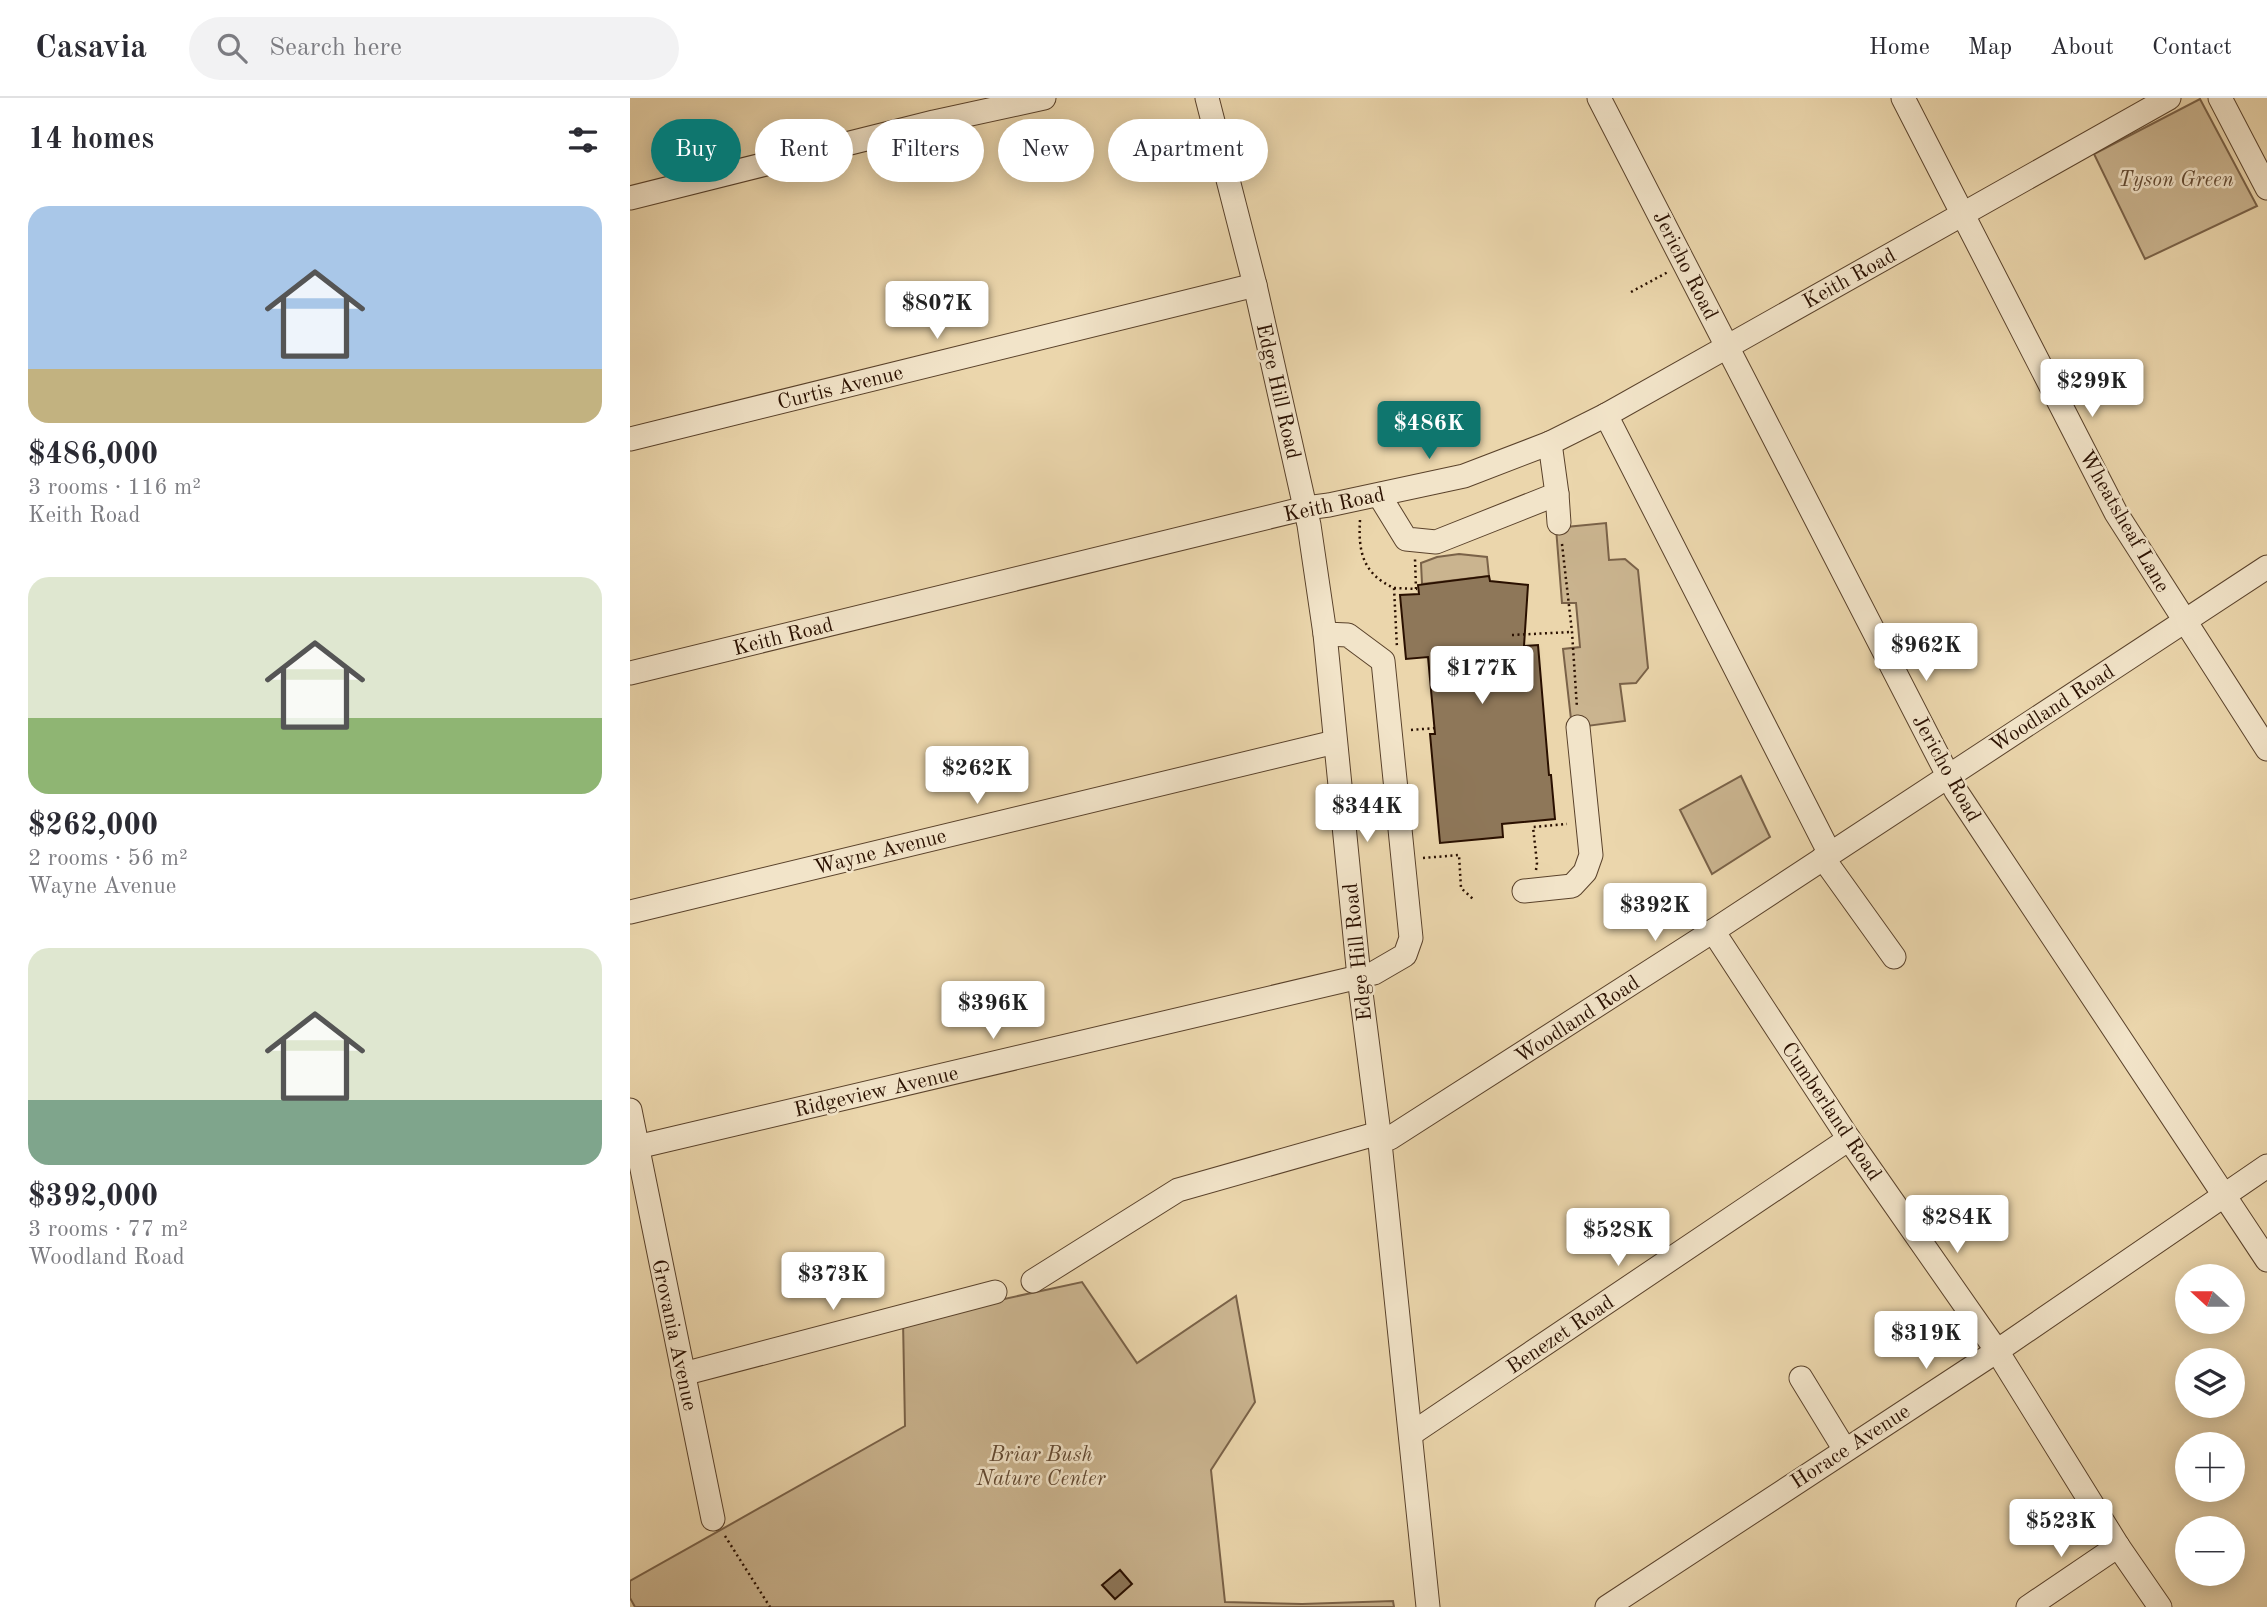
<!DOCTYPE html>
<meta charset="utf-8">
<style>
body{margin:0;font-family:"Old Standard TT",serif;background:#f2f2f3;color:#2b2b33;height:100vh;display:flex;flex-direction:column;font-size:26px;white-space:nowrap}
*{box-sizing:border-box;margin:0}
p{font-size:23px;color:#7c7c81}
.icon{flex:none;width:38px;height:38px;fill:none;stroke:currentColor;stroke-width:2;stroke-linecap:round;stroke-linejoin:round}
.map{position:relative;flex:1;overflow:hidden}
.panel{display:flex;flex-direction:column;background:#fff;width:630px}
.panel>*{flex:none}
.banner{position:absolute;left:21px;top:21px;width:665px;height:63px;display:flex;gap:14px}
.needle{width:46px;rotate:291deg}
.tools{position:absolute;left:1545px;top:1166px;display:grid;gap:14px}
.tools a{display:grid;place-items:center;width:70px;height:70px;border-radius:50%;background:#fff;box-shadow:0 4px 18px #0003;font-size:35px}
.price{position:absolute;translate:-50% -60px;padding:0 16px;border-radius:7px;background:#fff;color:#222;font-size:23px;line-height:46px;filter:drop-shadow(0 2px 4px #0008)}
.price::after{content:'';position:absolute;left:50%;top:42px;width:21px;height:16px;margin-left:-10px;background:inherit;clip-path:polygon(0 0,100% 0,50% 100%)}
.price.current{background:#0f766e;color:#fff}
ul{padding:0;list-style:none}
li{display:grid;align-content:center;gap:14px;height:371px;padding:0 28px}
li span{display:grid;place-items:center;height:217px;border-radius:21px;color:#555}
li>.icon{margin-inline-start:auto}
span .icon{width:126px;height:126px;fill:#fffc;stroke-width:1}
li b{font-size:30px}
h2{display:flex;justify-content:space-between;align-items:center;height:84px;padding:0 28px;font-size:30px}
.tag{padding:0 24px;border-radius:32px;background:#fff;box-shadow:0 4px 18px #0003;font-size:24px;line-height:63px}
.tag.current{background:#0f766e;color:#fff}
header{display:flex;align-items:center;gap:42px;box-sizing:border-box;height:98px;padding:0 35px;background:#fff;border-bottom:2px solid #e1e1e2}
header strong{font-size:33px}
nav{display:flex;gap:38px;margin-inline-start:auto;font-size:24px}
.search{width:490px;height:63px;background:#f2f2f3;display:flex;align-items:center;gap:18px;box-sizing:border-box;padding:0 24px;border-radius:38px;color:#7c7c81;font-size:26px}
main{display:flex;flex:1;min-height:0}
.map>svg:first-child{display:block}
.green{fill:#cab48f;stroke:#7a6248;stroke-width:2}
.building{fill:#8e7759;stroke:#2a1000;stroke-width:2}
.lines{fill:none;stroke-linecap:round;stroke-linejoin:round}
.minor-casing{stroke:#5a422b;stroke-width:25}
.path{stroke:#2a1000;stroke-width:2.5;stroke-dasharray:2 3.5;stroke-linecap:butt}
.minor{stroke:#f2e4c9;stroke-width:23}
.labels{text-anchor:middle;stroke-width:5;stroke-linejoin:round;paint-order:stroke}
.park-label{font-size:21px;font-style:italic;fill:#624932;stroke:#f2e4c9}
.street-label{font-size:21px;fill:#2a1000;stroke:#f2e4c9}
</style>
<header>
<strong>Casavia</strong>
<div class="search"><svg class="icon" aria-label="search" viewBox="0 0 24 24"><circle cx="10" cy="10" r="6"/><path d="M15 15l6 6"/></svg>Search here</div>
<nav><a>Home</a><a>Map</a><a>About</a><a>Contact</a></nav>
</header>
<main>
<section class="panel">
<h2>14 homes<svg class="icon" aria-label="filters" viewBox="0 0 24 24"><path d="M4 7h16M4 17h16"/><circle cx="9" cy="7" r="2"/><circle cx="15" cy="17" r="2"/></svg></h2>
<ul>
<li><span style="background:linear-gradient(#a9c7e8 75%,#c2b280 0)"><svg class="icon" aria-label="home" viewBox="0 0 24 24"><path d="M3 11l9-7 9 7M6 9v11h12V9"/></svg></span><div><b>$486,000</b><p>3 rooms · 116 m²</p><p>Keith Road</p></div></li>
<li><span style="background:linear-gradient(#dfe7d0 65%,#8fb573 0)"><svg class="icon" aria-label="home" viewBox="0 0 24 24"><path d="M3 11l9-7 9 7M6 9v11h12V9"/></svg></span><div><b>$262,000</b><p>2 rooms · 56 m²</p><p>Wayne Avenue</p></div></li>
<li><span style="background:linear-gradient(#dfe7d0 70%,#7fa58c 0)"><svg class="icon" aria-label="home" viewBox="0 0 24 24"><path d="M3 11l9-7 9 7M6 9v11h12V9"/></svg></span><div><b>$392,000</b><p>3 rooms · 77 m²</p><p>Woodland Road</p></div></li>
</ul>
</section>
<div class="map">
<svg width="1637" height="1509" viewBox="0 0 1637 1509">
<rect width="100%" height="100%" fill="#ebd6ac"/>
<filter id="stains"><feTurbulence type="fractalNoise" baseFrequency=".00286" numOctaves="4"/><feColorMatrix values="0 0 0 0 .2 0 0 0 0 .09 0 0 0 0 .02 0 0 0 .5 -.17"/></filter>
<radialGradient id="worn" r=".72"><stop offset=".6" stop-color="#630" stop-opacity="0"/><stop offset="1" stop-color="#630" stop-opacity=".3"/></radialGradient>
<g class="green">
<polygon points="1570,1 1627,108 1515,161 1464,56"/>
<polygon points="976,425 979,462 995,461 1008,472 1018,570 1006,585 990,586 995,623 942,630 933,551 950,549 946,505 932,505 926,430"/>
<polygon points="829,456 857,459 859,478 792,486 791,465 807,459"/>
<polygon points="1111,678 1140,739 1082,776 1050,712"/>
<polygon points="452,1184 507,1265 606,1198 625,1304 581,1372 595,1504 672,1506 763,1503 764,1509 5,1509 0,1500 0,1483 275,1328 273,1223"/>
</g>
<g class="building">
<polygon points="859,478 860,483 898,487 894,548 908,547 919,677 921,677 925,721 872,726 873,739 810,745 800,636 805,636 798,559 776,561 770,497 789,496 788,487"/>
<polygon points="490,1472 502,1486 485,1501 472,1487"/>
</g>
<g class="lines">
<defs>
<g id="minor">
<polyline points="577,0 625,187 679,427 695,536 729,879 749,1035 798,1509"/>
<polyline points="969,0 1326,693 1637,1162"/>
<polyline points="1273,0 1486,415 1637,651"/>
<polyline points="1590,0 1637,90"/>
<polyline points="0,100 304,24 414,0"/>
<polyline points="976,317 1200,756"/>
<polyline points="0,341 625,187"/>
<polyline points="927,396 929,425"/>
<polyline points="749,397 776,441 806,444 927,396 920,345"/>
<polyline points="0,575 676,410 699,407 834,378 920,345 976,317 1539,0"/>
<polyline points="1193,760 1264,859"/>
<polyline points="894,793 942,788 955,774 961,757 948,629"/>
<polyline points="0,814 705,644"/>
<polyline points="1083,833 1219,1041 1367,1253 1488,1448 1530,1509"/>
<polyline points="0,1012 83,1421"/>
<polyline points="7,1049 729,879 744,875 775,857 781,840 753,563 718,537 695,536"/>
<polyline points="403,1183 548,1092 749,1035 760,1040 1083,833 1637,469"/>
<polyline points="53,1276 365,1194"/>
<polyline points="1171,1280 1215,1352"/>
<polyline points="781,1336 1219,1041"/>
<polyline points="977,1509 1367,1253 1637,1068"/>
<polyline points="1398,1509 1488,1448"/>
</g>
</defs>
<use href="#minor" class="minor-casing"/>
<g class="path">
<polyline points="1001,194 1038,174"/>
<path d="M730 422C728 454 733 476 764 490L767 550"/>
<polyline points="932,446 942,534 947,610"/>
<polyline points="764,490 786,491 785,461"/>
<polyline points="882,537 941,534"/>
<polyline points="781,632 805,630"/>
<polyline points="793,760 829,757 831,790 843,801"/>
<polyline points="906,772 907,765 903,729 937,726"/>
<polyline points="95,1438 140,1509"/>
</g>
<use href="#minor" class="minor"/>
</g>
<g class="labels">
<g class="park-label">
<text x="1546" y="88">Tyson Green</text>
<text x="411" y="1363">Briar Bush<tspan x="411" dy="24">Nature Center</tspan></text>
</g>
<g class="street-label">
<text transform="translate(1056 167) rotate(63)" y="7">Jericho Road</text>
<text transform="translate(1219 180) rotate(-29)" y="7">Keith Road</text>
<text transform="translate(210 289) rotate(-14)" y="7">Curtis Avenue</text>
<text transform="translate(649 293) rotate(77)" y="7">Edge Hill Road</text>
<text transform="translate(704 406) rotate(-12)" y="7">Keith Road</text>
<text transform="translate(1495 423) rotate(60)" y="7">Wheatsheaf Lane</text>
<text transform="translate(153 538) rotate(-14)" y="7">Keith Road</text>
<text transform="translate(1422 610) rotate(-33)" y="7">Woodland Road</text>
<text transform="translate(1317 670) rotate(61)" y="7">Jericho Road</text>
<text transform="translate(250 753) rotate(-14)" y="7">Wayne Avenue</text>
<text transform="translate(727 854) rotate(-96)" y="7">Edge Hill Road</text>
<text transform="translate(947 921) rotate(-33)" y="7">Woodland Road</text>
<text transform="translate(246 993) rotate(-13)" y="7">Ridgeview Avenue</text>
<text transform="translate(1202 1013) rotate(56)" y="7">Cumberland Road</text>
<text transform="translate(930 1236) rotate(-34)" y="7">Benezet Road</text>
<text transform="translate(45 1237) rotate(78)" y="7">Grovania Avenue</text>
<text transform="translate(1220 1348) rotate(-33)" y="7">Horace Avenue</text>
</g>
</g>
<rect width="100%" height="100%" filter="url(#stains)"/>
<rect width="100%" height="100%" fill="url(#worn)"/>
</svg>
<div class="tools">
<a><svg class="needle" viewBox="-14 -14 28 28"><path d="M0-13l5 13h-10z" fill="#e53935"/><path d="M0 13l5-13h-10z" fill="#7c7c81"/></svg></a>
<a><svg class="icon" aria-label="layers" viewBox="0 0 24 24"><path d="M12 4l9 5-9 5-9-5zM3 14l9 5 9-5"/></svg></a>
<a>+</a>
<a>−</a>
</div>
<b class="price" style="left:307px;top:243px">$807K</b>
<b class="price" style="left:1462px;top:321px">$299K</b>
<b class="price current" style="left:799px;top:363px">$486K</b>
<b class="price" style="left:1296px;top:585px">$962K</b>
<b class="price" style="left:852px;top:608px">$177K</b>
<b class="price" style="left:347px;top:708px">$262K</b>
<b class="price" style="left:737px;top:746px">$344K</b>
<b class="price" style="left:1025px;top:845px">$392K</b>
<b class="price" style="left:363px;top:943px">$396K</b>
<b class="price" style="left:1327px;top:1157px">$284K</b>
<b class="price" style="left:988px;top:1170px">$528K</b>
<b class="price" style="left:203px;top:1214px">$373K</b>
<b class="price" style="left:1296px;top:1273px">$319K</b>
<b class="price" style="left:1431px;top:1461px">$523K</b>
<div class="banner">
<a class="tag current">Buy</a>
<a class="tag">Rent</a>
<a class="tag">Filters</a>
<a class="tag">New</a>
<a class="tag">Apartment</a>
</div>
</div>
</main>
